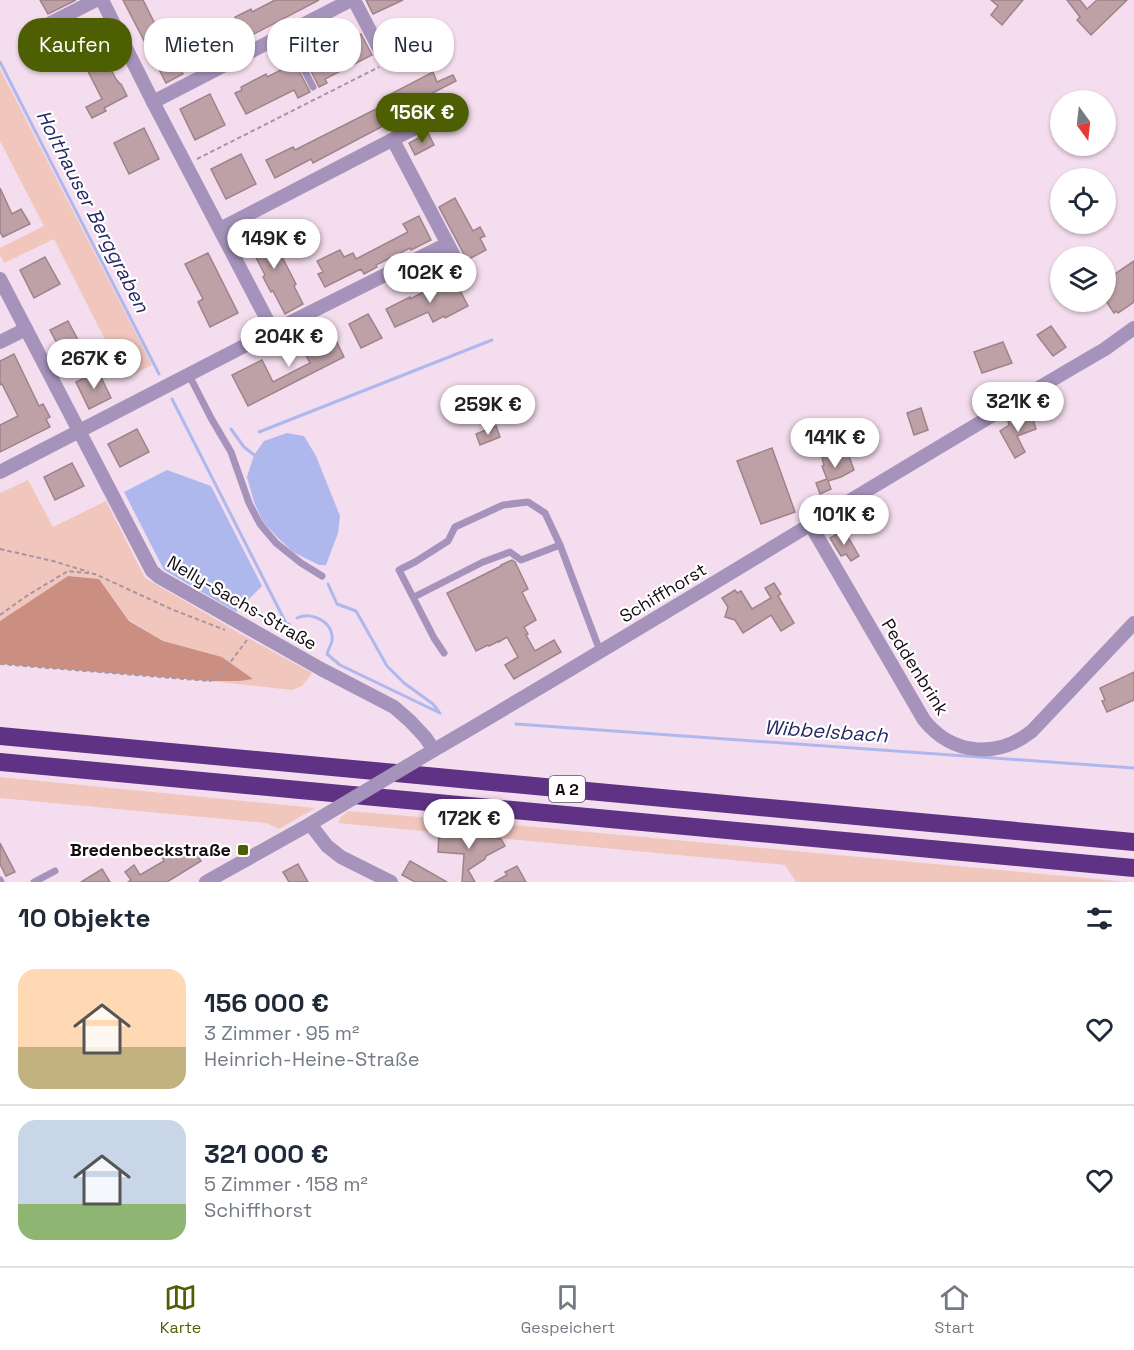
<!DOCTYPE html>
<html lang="de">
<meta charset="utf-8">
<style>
body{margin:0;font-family:"Space Grotesk",sans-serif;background:#f6f6f7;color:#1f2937;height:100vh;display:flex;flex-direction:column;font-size:22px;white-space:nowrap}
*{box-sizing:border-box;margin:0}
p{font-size:20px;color:#747a83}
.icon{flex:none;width:33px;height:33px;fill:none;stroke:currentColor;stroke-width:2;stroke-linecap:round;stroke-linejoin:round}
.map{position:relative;height:882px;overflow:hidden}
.sheet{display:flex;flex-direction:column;background:#fff;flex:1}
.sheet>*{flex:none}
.top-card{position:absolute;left:18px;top:18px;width:600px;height:54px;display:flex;gap:12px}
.needle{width:39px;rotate:165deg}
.fabs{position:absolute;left:1050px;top:90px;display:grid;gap:12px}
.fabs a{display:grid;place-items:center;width:66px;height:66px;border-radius:50%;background:#fff;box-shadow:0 2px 4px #0004;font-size:30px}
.price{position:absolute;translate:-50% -51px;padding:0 14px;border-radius:21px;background:#fff;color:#222;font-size:20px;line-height:39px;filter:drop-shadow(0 2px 3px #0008)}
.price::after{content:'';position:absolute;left:50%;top:36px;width:18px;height:14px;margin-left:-9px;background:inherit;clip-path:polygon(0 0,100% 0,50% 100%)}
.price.active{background:#4e5f03;color:#fff}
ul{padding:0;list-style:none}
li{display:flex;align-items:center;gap:18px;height:150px;padding:0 18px}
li+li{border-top:2px solid #e0e1e3}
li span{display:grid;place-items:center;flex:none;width:168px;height:120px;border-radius:18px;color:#555}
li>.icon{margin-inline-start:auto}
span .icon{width:72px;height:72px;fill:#fffc;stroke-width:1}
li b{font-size:26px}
h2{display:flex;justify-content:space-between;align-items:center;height:72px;padding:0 18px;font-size:26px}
.tag{padding:0 21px;border-radius:24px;background:#fff;box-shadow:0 2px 4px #0004;font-size:21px;line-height:54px}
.tag.active{background:#4e5f03;color:#fff}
.tab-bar{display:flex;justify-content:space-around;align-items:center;height:84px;border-top:2px solid #e0e1e3;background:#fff;font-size:16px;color:#747a83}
.tab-bar a{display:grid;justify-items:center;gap:3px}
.tab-bar .active{color:#4e5f03}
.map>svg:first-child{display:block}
.green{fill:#f0c6bd}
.forest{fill:#cb8f81}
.water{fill:#aeb8ed}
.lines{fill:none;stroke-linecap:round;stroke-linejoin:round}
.stream{stroke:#aeb8ed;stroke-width:3}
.building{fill:#bea1a7;stroke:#9f8389;stroke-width:1.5}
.path{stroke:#a795a3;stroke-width:2;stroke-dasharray:4.5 3;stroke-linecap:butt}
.service{stroke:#a693bb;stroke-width:7}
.minor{stroke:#a693bb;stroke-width:14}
.motorway{stroke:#5f3285;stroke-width:18}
.minor-bridge{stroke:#a693bb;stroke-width:14}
.poi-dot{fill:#4e5f03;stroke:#fff;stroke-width:2}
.labels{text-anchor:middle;stroke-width:4.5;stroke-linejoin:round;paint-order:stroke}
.shield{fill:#fff;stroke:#5a5559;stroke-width:1.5}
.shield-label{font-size:16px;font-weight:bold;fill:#140c12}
.street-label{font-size:18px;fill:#140c12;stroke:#fff}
.poi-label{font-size:18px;font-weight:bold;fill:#140c12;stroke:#fff;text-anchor:end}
.water-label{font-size:20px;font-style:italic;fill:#262865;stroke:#fff}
</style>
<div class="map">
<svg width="1134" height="882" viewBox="0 0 1134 882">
<rect width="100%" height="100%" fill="#f4ddee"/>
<g class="green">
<polygon points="0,69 152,365 125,379 54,239 4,263 0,255 0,248 44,226 0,141"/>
<polygon points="28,480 53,527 106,501 145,578 241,634 312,673 302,686 292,690 210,681 240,681 252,679 222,657 163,641 129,620 99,579 68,576 0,621 0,493"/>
<polygon points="0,777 315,808 279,829 267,823 0,798"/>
<polygon points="348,811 503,824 1128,882 796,882 785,865 338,823 341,817"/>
</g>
<polygon class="forest" points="68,576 99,579 129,621 163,641 222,657 253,679 240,681 210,681 0,664 0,621"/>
<g class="water">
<polygon points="287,433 304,436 316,456 340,516 338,533 326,565 319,565 293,552 278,538 263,522 254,502 247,477 254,455 264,441"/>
<polygon points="167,470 211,486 262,586 236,612 164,570 124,492"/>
</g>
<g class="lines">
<g class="stream">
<polyline points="0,62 159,374"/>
<polyline points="172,399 287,625 289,624"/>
<polyline points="231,429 244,447 254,455"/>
<polyline points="259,432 492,340"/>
<polyline points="328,584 337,604 356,611 387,666 404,683 433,704 439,712"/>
<path d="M252 607C262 616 272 625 285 628L288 625"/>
<path d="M297 618C312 611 334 622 332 641 331 645 328 650 327 654L340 665 440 713"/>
<polyline points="516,724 1134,768"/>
</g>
</g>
<g class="building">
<polygon points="40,0 76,0 48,14"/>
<polygon points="123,0 143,0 173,60 175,58 183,74 166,83"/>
<polygon points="275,0 319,0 212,56 202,36 236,19 235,17 251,9 252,12"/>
<polygon points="366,0 403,0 373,14"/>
<polygon points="991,0 1023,0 1002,25 991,15 998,6"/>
<polygon points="1067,0 1080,0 1087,9 1097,0 1127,0 1091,35 1077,20 1080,17"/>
<polygon points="89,21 111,62 108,64 116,79 120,84 121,84 127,96 104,108 106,111 92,118 86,107 102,99 68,32"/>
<polygon points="353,34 354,37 361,34 372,55 325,79 327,83 319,87 299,47 306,43 314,58 329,50 328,47"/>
<polygon points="289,52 310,92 298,98 294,90 246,114 235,93 242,90 241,87 266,74 267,77 283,69 277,58"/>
<polygon points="433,72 437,82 453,75 456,81 382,119 385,125 313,163 311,159 275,178 266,160 293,147 295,150 386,104 383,98"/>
<polygon points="210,94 225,125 195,140 180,109"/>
<polygon points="144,128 159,159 129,174 114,143"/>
<polygon points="428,133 434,145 415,155 409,143"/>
<polygon points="241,154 256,184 226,199 211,169"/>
<polygon points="0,188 12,214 21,209 30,224 3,237 0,232"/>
<polygon points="455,198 473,231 480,227 485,236 480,238 486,250 467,260 439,207"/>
<polygon points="419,216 431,240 411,250 410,248 376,265 377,267 364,274 361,269 325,287 318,274 323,272 317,261 340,250 344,257 353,253 356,259 408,232 403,224"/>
<polygon points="256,223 268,246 271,245 277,257 281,255 296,284 294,286 303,304 285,314 273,291 271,292 263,277 265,275 242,230"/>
<polygon points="208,253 238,313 210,327 198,302 203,299 185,264"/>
<polygon points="45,257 60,284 34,298 20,270"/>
<polygon points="1134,261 1134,302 1118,313 1116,311 1114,313 1106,301 1106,280"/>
<polygon points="453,277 468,306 445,318 444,316 433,322 428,312 395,327 386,309 410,297 410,299"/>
<polygon points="368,314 382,338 361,348 349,324"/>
<polygon points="68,321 86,355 68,364 50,330"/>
<polygon points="329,326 344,357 248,406 232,375 262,360 273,382 310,363 299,341"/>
<polygon points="1051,326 1066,347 1053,356 1037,335"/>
<polygon points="1003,342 1012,363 982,373 974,352"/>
<polygon points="14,354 39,406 43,404 50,417 46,419 50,427 0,452 0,425 18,416 2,384 0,385 0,361"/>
<polygon points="98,371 111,398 89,409 76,382"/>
<polygon points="921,408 928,430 914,435 907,413"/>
<polygon points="1031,413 1036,429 1017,436 1025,452 1015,458 1000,431 1009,425 1008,421"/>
<polygon points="496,426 500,437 480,445 476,434"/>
<polygon points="137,429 149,452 120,467 108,444"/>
<polygon points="772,448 795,512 761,524 737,461"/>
<polygon points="847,451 854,470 841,477 828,481 831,489 820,494 816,483 827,479 822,466 824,465 822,458 839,452 839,453"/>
<polygon points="72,463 84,486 55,500 44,477"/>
<polygon points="844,530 859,556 851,561 846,554 841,556 830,538"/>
<polygon points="512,560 515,562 528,589 522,592 536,620 524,627 528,634 526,635 535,651 554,640 561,652 514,679 505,665 518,657 507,637 499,642 499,641 489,646 488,645 476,651 447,593 501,566 501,565"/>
<polygon points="774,583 781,594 778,596 794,623 781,631 771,615 743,633 735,620 725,617 728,607 722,598 735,590 737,593 741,591 752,609 771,598 765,588"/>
<polygon points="1134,672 1134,700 1107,712 1102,701 1105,700 1100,688"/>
<polygon points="439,834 501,839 505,846 486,856 485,859 468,870 475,882 462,882 464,854 438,852"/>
<polygon points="0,843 15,872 6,876 0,864"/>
<polygon points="174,850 177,854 183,850 187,857 195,852 201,861 167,882 128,882 131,880 125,872 134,865 140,875 164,861 162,857"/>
<polygon points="410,861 447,882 415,882 402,875"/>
<polygon points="298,864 308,882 289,882 283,872"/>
<polygon points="517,866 526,882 494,882 507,875 505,872"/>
<polygon points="102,869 110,882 81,882"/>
</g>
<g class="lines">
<g class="path">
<polyline points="197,159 379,67"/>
<polyline points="0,549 53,561 89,572"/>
<polyline points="0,615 28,595 68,571 95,574 171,609 225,630"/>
<polyline points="0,664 210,681 220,676 247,640"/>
</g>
<g class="service">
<polyline points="285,33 313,87"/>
<polyline points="189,375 211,418 231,452 249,503 260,524 276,543 301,563 322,576"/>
<polyline points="414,597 483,562 510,552 521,560 560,545 600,651"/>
<polyline points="444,653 434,638 399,570 415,562 448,541 455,527 503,505 528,502 545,513 560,545"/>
<polyline points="0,880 1,882"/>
<polyline points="34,882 55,871"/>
</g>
<g class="minor">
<polyline points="354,0 382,54"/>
<polyline points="43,27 96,0"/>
<polyline points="153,102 351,0"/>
<polyline points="393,140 462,271"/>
<polyline points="220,229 440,115"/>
<path d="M0 279 152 571 159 577 321 669 394 707 410 721 425 737 434 750C659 619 879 480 1105 349L1134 328"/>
<polyline points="273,331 447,244"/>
<polyline points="0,342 26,329"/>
<polyline points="0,472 273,331 153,102 102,0"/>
<path d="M810 524 924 720C952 755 997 759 1032 731L1134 623"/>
<polyline points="206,882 310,824 327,846 341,857 391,882"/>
</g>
<g class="motorway">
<polyline points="0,736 1134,842"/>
<polyline points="0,762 1134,868"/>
</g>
<polyline class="minor-bridge" points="310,824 434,750"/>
</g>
<rect class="poi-dot" x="237" y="844" width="12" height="12" rx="3"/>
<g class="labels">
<rect class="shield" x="549" y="776" width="36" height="26" rx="4.5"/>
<g class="shield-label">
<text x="567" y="795">A 2</text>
</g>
<g class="street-label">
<text transform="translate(663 593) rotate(-31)" y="6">Schiffhorst</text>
<text transform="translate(242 603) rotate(30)" y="6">Nelly-Sachs-Straße</text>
<text transform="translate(915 667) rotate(58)" y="6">Peddenbrink</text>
</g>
<g class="poi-label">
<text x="231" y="856">Bredenbeckstraße</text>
</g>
<g class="water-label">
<text transform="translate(93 211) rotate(63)" y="7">Holthauser Berggraben</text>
<text transform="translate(826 731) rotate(4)" y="7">Wibbelsbach</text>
</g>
</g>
</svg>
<div class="fabs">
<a><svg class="needle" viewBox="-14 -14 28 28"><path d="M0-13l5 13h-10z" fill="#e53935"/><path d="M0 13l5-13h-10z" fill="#747a83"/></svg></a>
<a><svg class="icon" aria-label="locate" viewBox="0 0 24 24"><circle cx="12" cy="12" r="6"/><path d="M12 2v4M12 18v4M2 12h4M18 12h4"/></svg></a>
<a><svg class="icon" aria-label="layers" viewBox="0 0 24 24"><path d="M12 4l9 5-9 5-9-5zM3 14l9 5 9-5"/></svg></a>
</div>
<b class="price active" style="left:422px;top:144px">156K €</b>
<b class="price" style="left:274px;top:270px">149K €</b>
<b class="price" style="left:430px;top:304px">102K €</b>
<b class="price" style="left:289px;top:368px">204K €</b>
<b class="price" style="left:94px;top:390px">267K €</b>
<b class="price" style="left:1018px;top:433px">321K €</b>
<b class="price" style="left:488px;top:436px">259K €</b>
<b class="price" style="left:835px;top:469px">141K €</b>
<b class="price" style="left:844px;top:546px">101K €</b>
<b class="price" style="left:469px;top:850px">172K €</b>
<div class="top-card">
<a class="tag active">Kaufen</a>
<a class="tag">Mieten</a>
<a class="tag">Filter</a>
<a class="tag">Neu</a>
</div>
</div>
<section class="sheet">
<h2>10 Objekte<svg class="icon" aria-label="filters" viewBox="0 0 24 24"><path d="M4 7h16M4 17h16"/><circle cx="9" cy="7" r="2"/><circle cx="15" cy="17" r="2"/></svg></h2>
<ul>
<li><span style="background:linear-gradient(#ffd9b3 65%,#c2b280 0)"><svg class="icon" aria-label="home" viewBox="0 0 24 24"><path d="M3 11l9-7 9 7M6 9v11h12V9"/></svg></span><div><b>156 000 €</b><p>3 Zimmer · 95 m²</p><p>Heinrich-Heine-Straße</p></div><svg class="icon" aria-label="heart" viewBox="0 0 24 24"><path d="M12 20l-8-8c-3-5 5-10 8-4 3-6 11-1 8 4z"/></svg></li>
<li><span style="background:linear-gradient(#c9d6e8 70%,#8fb573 0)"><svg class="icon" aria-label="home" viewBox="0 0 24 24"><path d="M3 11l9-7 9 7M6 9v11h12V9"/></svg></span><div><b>321 000 €</b><p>5 Zimmer · 158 m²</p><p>Schiffhorst</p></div><svg class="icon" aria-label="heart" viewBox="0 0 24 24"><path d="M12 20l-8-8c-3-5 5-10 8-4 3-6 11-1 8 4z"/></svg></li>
</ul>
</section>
<nav class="tab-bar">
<a class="active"><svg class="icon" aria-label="map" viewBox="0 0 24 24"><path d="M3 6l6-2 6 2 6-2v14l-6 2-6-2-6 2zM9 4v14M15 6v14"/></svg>Karte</a>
<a><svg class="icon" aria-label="saved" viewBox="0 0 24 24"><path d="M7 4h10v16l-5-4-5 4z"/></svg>Gespeichert</a>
<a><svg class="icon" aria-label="home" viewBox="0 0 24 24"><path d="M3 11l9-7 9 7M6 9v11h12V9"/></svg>Start</a>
</nav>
